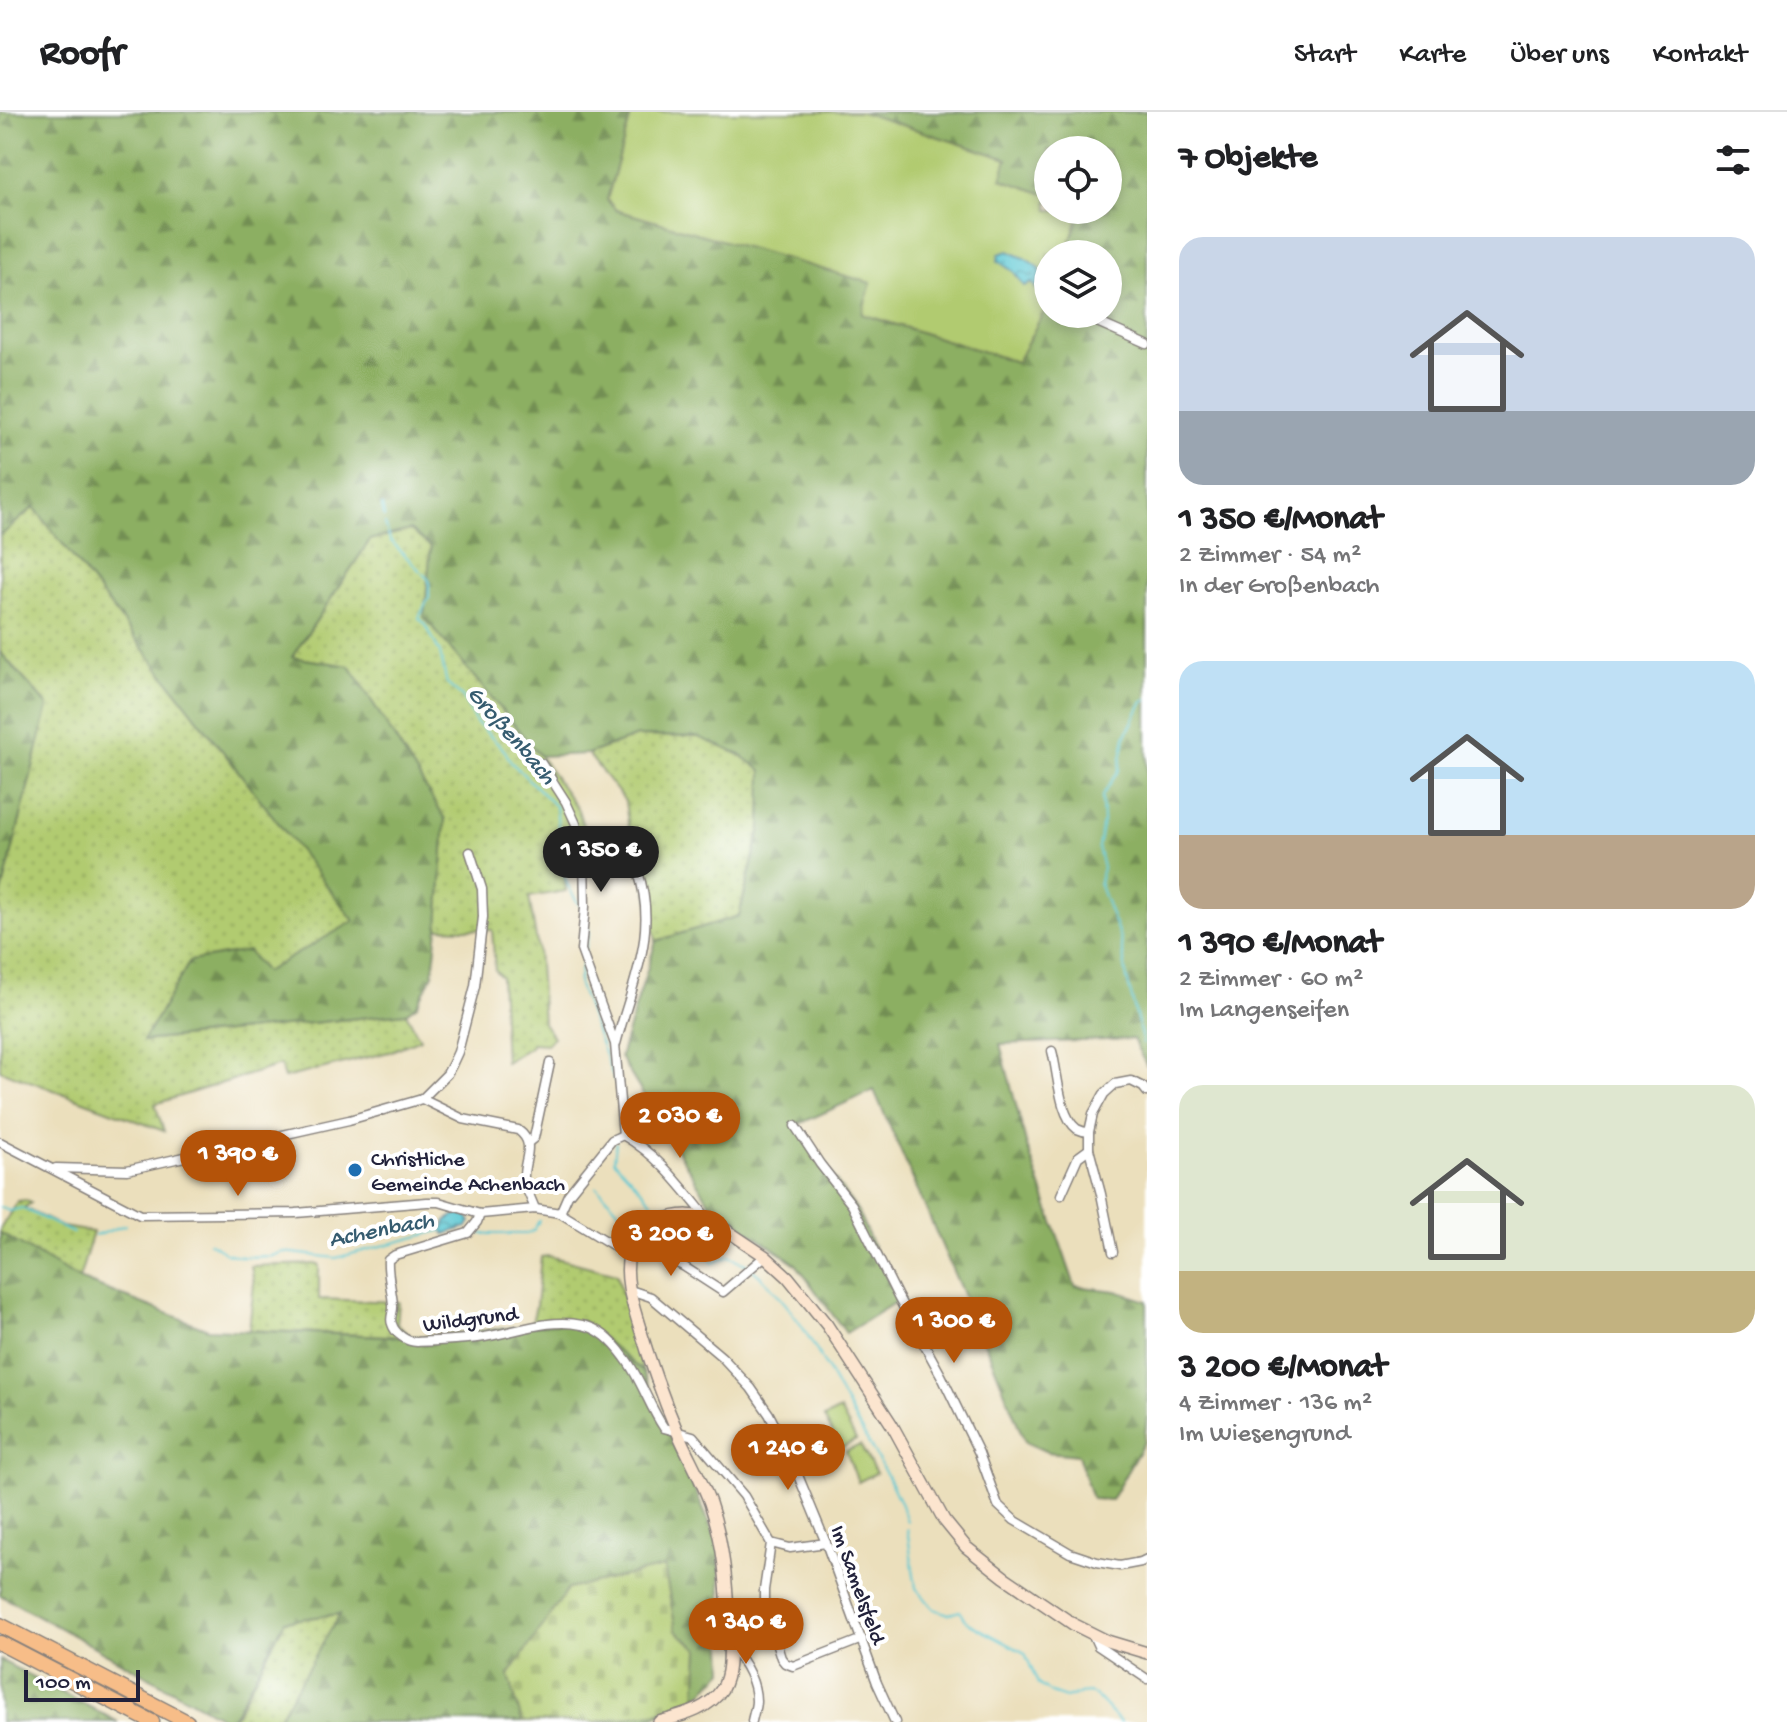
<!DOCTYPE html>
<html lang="de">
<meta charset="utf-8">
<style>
body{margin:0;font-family:"Gochi Hand",sans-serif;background:#f2f2f2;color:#202124;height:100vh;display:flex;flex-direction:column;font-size:30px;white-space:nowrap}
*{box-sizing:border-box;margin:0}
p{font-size:26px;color:#757577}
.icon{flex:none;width:44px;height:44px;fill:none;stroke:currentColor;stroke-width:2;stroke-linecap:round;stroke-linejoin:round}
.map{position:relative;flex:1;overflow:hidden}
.drawer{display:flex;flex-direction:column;background:#fff;width:640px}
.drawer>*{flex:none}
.tools{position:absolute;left:1034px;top:24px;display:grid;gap:16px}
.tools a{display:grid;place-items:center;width:88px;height:88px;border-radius:50%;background:#fff;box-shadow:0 4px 12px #0003;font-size:40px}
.scale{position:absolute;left:24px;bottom:20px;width:116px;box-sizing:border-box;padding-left:8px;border:4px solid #22223b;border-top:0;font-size:22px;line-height:28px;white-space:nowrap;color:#22223b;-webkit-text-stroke:6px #fff;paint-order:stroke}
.price{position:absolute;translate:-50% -68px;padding:0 18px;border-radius:28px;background:#b45309;color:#fff;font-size:26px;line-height:52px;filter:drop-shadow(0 2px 4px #0008)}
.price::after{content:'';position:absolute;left:50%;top:48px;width:24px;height:18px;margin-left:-12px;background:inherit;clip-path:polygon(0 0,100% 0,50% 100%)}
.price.on{background:#222;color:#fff}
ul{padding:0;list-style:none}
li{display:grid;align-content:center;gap:16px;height:424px;padding:0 32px}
li span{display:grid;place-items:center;height:248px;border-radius:24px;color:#555}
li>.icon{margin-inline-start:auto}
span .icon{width:144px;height:144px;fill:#fffc;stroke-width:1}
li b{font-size:34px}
h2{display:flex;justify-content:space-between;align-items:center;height:96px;padding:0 32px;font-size:34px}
header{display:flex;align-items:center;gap:48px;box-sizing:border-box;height:112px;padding:0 40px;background:#fff;border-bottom:2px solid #e0e0e0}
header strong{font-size:38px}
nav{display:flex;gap:44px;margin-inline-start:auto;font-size:28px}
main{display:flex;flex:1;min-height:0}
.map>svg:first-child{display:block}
.grass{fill:url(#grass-dots);stroke:#6a7656;stroke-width:2}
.forest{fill:url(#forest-firs);stroke:#57684e;stroke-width:2}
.cemetery{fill:url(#cemetery-stones);stroke:#6a7656;stroke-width:2}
.green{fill:#b1cb70;stroke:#6a7656;stroke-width:2}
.water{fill:url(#water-ripples);stroke:#3f7587;stroke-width:2}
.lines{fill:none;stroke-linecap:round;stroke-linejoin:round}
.stream{stroke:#5cc8d3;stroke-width:2}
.street-casing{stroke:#86807c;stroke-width:11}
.secondary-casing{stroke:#86807c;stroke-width:14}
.highway-casing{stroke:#86807c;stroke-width:17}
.street{stroke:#fff;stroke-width:8}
.secondary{stroke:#fce5cf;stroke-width:11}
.highway{stroke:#f7bd88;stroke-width:14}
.poi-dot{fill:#1f6fb2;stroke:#fff;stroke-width:3}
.labels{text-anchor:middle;stroke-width:8;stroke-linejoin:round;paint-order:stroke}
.poi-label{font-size:22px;fill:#22223b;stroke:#fff;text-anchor:start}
.street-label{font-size:22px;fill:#22223b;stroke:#fff}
.water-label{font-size:24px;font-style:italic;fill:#365c70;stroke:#fff}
</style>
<header>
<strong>Roofr</strong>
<nav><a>Start</a><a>Karte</a><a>Über uns</a><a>Kontakt</a></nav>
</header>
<main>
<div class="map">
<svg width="1147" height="1610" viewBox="0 0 1147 1610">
<defs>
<pattern id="grass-dots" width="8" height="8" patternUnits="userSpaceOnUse" patternTransform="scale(2)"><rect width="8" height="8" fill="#b1cb70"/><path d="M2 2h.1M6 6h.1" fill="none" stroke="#98ae62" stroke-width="1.8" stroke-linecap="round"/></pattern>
<pattern id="forest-firs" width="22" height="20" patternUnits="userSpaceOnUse" patternTransform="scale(2)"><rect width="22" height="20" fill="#8caf62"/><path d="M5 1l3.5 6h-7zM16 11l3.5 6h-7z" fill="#728e52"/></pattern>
<pattern id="cemetery-stones" width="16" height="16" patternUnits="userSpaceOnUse" patternTransform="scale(2)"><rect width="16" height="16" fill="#b1cb70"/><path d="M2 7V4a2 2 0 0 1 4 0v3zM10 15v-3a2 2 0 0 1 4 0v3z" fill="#98ae62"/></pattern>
<pattern id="water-ripples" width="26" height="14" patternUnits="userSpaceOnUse" patternTransform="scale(2)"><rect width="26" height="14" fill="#5cc8d3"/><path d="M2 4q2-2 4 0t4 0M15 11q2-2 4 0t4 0" fill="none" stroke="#4ca2ac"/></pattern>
</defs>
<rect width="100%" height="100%" fill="#fff"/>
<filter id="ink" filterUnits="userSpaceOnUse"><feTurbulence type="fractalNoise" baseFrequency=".0125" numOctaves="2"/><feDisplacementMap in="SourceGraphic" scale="16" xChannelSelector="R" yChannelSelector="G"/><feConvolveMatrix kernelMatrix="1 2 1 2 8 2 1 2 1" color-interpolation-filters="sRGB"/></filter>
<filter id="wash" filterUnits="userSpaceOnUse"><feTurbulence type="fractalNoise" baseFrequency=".006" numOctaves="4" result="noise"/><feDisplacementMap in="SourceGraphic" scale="32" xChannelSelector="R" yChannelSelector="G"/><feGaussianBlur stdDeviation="1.8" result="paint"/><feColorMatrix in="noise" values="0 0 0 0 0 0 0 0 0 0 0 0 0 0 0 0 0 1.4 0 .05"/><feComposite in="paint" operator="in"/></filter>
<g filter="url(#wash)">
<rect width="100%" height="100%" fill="#ebdfbc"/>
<g class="grass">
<polygon points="34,395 355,809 265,860 190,849 144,929 406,901 420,927 389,940 284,966 280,953 155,992 164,1019 0,958 0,789 48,594 0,540 0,424"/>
<polygon points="410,418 431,435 425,505 540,644 578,698 590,736 563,740 566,779 529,785 538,838 543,911 553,925 547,932 531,931 530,935 505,950 501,865 495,858 492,818 438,816 445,707 292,545 370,428"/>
<polygon points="637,624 699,625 741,643 763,659 761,716 739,804 656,829 643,754 631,733 625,689 588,642"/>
<polygon points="26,1088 31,1091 24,1096 62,1115 93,1120 79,1167 0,1121 0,1117 18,1089"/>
<polygon points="549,1144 617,1162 643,1260 582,1209 531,1214 536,1194 541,1145"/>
<polygon points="319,1152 319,1187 399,1190 397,1212 412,1225 249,1218 254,1171 251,1154"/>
<polygon points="341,1502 276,1610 232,1610 285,1508"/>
</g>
<g class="forest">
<polygon points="0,0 632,0 607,88 616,98 872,171 862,202 1016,250 1048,192 1048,202 1108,202 1108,142 1066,142 1081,98 1108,98 1108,38 1048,38 1048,83 1000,67 1007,47 861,0 1147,0 1147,955 1133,927 1000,932 1026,1031 1075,1174 1116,1179 1147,1189 1147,1305 1144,1330 1111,1388 1092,1387 1078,1343 1047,1340 1025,1330 994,1253 874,978 799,1012 823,1051 858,1100 897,1189 846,1221 796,1152 711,1093 620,945 656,829 739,804 761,716 762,659 741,643 698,625 637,624 587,642 540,644 424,505 431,435 410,418 370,428 292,545 350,554 445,707 438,816 433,862 417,893 406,901 143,929 190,849 248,839 265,860 354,809 34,395 0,424"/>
<polygon points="0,540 48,594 0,789"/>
<polygon points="0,1121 79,1167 208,1217 412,1225 582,1209 643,1260 719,1433 724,1559 696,1587 699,1537 676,1519 664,1455 509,1563 522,1610 276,1610 340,1502 285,1509 230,1610 0,1483"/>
<polygon points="0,1548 118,1610 0,1610"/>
<polygon points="674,1596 678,1597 637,1610 594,1610"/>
</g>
<polygon class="cemetery" points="664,1455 676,1519 699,1537 696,1587 678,1597 594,1610 522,1610 509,1563 568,1477"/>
<g class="green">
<polygon points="632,0 861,0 1007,47 1001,67 1048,83 1048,98 1081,98 1066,142 1048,142 1048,192 1017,250 862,202 871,171 616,98 607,88"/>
<polygon points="840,1298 856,1328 841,1336 824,1306"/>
<polygon points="860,1333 876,1361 858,1370 846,1339"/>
</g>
<g class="water">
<polygon points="1008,139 1024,146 1040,156 1041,162 1036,177 1032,171 1024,174 1014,160 998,149 999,142"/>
<polygon points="457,1102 467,1104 471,1110 467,1115 445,1122 443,1118 446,1109"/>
</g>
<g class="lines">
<g class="stream">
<polyline points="382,394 384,405"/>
<path d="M385 412 390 428 429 468V485L419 506 426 513 440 541 447 572 463 586 475 609 505 639 511 650 556 695 561 740 564 745C561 764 570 780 581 795"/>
<polyline points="585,837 589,819 587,813"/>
<polyline points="582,851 578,871 615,970"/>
<polyline points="1143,931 1127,867 1120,826 1099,771 1103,756 1098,735 1103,710 1102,684 1119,658 1125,625 1142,591 1147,587"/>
<polyline points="616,1031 614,1048 652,1089"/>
<polyline points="597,1075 625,1105"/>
<polyline points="0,1095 9,1099 22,1096 73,1121"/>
<polyline points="678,1117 713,1151 730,1144 747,1153"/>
<polyline points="481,1122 526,1122 533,1119 539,1109"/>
<polyline points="95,1124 125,1113"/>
<polyline points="209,1130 226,1141 243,1145 272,1144 283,1140 336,1146 443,1118"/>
<path d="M752 1157C800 1197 823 1252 853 1304 872 1338 895 1373 907 1409"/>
<polyline points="907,1417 916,1476 934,1497 949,1502 960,1499 968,1511 1025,1541 1038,1572 1051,1581 1066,1586 1079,1582 1089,1581 1095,1583 1120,1610"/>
</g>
</g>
</g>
<g filter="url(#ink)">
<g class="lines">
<defs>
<g id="street">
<polyline points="1079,202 1147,232"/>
<polyline points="541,651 566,690 576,712 584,743 585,795 581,838 615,932 623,1023"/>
<path d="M616 932C631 873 659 822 638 760"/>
<path d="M1052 939C1058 960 1059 1004 1077 1017 1081 1019 1085 1020 1089 1020"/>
<path d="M422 987 463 1007 518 1018C537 1032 523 1047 524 1066 525 1076 532 1088 535 1097"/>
<polyline points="795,1014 820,1052 852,1093 898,1185 942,1265 979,1341 998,1393 1014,1408 1070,1441 1097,1450 1120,1454 1141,1450 1147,1447"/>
<path d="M623 1023C659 1044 681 1074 707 1106"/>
<polyline points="0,1030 140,1103 296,1101 427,1090 439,1090 480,1102 535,1097 560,1101 629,1143"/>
<polyline points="529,1030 534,1026 550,951"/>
<polyline points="56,1056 127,1058 349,1008 422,987 447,962 452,953 458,940 475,874 483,805 482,777 470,740"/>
<polyline points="1061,1083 1078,1045 1089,1037"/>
<polyline points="560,1101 568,1083 612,1028 623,1023"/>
<path d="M480 1102 477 1110 468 1121 395 1143 388 1148C387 1163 392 1178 393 1193 394 1200 389 1206 392 1212 395 1222 407 1230 417 1230 437 1229 458 1228 478 1226 512 1222 548 1205 582 1213 600 1216 615 1232 625 1246 641 1267 649 1294 664 1316L693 1324 744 1384 771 1431 790 1436 826 1431"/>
<polyline points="636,1130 643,1135 683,1154 723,1180 765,1144"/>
<polyline points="1113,1140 1101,1082 1089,1037 1089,1020 1093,1002 1104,982 1115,972 1131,969 1143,975 1147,980"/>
<polyline points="630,1178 651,1185 722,1245 751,1276 769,1302 788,1339 826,1431 877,1571 895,1610"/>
<polyline points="771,1431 764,1478 764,1491 781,1546 785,1551 793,1554 862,1527"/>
<polyline points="1093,1523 1098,1534 1147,1567"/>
<path d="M730 1533C743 1548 756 1568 756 1589 756 1595 753 1603 752 1609"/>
</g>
<path id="secondary" d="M659 1610C681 1604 709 1598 722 1577 732 1559 729 1536 729 1517 727 1474 724 1432 710 1391 701 1366 687 1343 677 1319 662 1284 649 1247 638 1210 632 1190 624 1165 629 1144 633 1130 648 1115 661 1109 678 1101 698 1101 714 1110L765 1144 788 1165 827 1213 892 1313 944 1408 966 1435 1004 1465 1073 1512 1107 1529 1147 1541"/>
<g id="highway">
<polyline points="0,1513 187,1610"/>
<polyline points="0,1531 152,1610"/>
</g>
</defs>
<use href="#street" class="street-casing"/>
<use href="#secondary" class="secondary-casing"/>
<use href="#highway" class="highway-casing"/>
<use href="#street" class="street"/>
<use href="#secondary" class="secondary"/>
<use href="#highway" class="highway"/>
</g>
</g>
<circle class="poi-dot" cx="355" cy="1058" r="8"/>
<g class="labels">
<g class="poi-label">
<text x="371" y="1053">Christliche<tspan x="371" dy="25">Gemeinde Achenbach</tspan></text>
</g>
<g class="street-label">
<text transform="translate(470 1205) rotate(-7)" y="8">Wildgrund</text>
<text transform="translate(860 1472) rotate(70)" y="8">Im Samelsfeld</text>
</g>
<g class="water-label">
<text transform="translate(513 622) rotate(49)" y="8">Großenbach</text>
<text transform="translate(381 1116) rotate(-11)" y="8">Achenbach</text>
</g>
</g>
</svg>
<div class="tools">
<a><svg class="icon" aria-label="locate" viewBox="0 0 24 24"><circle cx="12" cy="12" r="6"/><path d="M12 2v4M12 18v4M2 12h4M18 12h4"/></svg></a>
<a><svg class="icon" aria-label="layers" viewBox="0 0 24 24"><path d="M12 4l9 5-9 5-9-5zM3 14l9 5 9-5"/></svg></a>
</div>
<div class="scale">100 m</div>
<b class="price on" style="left:601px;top:782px">1 350 €</b>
<b class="price" style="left:680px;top:1048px">2 030 €</b>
<b class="price" style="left:238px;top:1086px">1 390 €</b>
<b class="price" style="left:671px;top:1166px">3 200 €</b>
<b class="price" style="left:954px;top:1253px">1 300 €</b>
<b class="price" style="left:788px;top:1380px">1 240 €</b>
<b class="price" style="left:746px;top:1554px">1 340 €</b>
</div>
<section class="drawer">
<h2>7 Objekte<svg class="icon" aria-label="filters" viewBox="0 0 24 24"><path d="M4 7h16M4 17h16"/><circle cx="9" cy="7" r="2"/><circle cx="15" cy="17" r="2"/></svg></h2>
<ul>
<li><span style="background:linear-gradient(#c9d6e8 70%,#9aa5b1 0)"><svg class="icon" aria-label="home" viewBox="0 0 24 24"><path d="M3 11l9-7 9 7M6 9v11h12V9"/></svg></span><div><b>1 350 €/Monat</b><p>2 Zimmer · 54 m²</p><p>In der Großenbach</p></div></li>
<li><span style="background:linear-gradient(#bfe0f5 70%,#b9a48a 0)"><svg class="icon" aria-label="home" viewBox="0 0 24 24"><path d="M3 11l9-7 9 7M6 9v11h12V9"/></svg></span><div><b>1 390 €/Monat</b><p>2 Zimmer · 60 m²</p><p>Im Langenseifen</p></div></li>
<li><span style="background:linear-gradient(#dfe7d0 75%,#c2b280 0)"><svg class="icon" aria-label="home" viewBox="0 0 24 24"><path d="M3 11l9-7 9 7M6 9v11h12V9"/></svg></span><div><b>3 200 €/Monat</b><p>4 Zimmer · 136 m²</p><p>Im Wiesengrund</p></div></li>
</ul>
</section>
</main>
